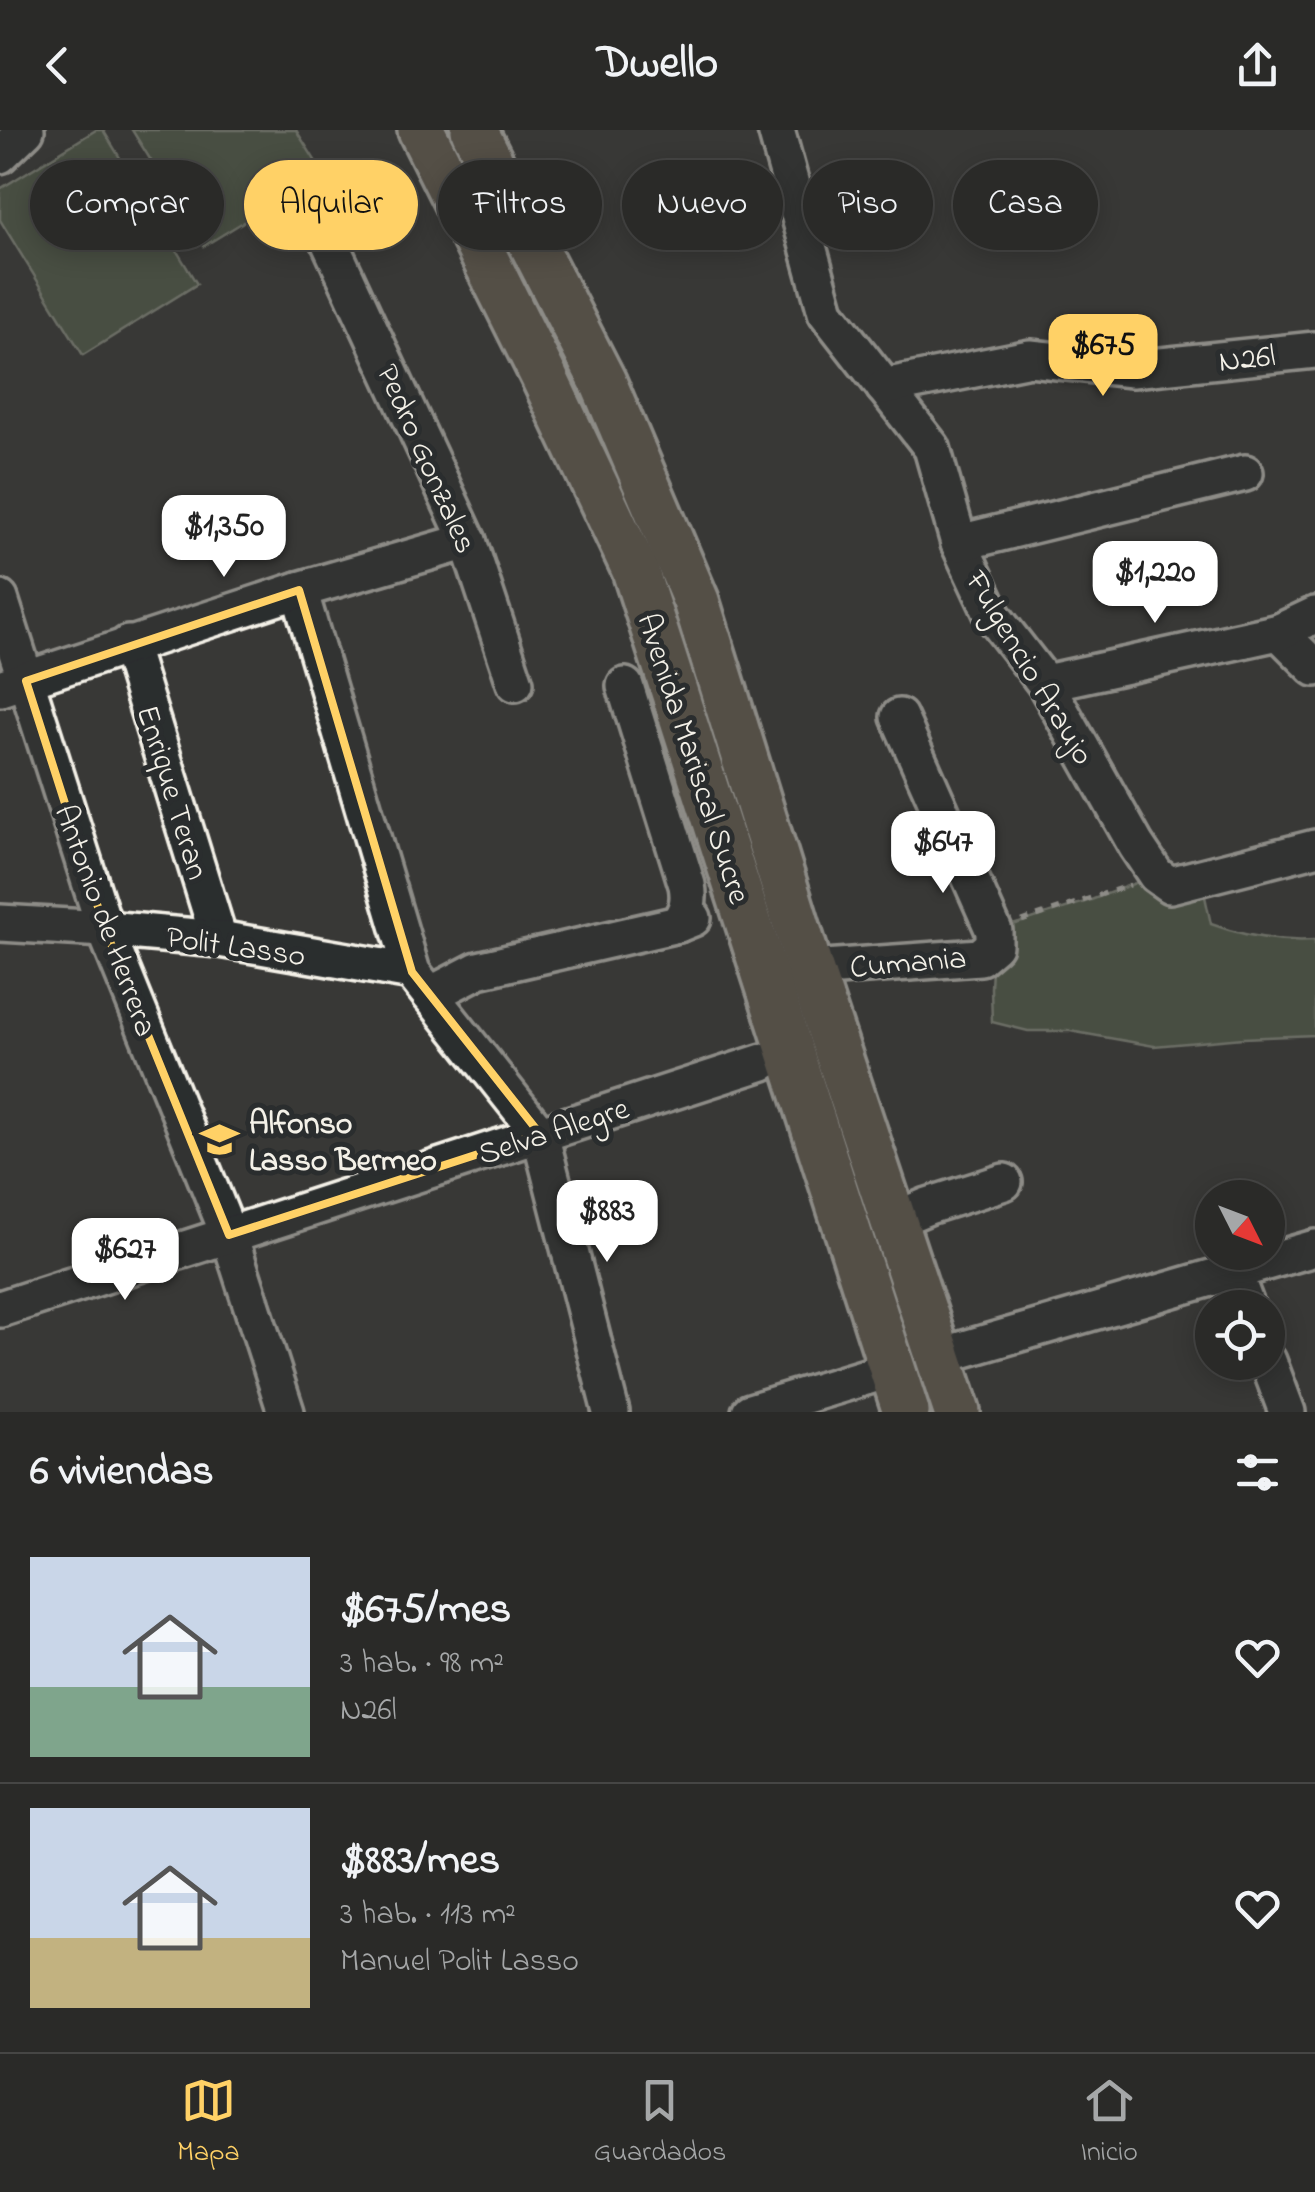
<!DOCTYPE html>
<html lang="es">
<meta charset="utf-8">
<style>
body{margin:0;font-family:"Indie Flower",sans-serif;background:#363634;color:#f1f3f6;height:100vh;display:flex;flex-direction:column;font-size:38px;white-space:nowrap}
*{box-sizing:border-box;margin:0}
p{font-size:32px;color:#a5a7a8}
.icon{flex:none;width:55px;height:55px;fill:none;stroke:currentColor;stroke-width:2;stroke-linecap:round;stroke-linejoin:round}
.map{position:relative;height:1282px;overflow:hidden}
.side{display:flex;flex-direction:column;background:#2a2a28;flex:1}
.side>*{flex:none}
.top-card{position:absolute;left:30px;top:30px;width:1255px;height:90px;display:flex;gap:20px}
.needle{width:65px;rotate:132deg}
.fabs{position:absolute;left:1195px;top:1050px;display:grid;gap:20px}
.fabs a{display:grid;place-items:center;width:90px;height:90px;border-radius:50%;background:#2a2a28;box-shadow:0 5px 25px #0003,0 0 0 2px #464645;font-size:50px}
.price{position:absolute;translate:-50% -85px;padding:0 22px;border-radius:20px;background:#fff;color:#222;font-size:32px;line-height:65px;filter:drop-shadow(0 2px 5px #0008)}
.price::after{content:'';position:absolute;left:50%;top:60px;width:30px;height:22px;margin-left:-15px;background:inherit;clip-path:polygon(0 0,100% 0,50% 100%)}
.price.active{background:#ffd166;color:#111}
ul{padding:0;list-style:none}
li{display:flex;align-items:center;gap:30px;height:250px;padding:0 30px}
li+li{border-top:2px solid #464645}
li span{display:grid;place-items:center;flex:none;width:280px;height:200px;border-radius:0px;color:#555}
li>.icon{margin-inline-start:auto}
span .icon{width:120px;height:120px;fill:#fffc;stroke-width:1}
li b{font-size:42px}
h2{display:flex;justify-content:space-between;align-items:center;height:120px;padding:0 30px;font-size:42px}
.tag{padding:0 35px;border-radius:45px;background:#2a2a28;box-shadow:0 5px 25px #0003,0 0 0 2px #464645;font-size:35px;line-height:90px}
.tag.active{background:#ffd166;color:#111}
header{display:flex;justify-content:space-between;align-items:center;height:130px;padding:0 30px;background:#2a2a28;font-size:45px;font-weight:800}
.dock{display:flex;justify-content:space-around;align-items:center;height:140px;border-top:2px solid #464645;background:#2a2a28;font-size:28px;color:#a5a7a8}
.dock a{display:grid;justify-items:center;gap:5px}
.dock .active{color:#ffd166}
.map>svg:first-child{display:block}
.green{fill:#5b6951;stroke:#a8ad9c;stroke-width:2.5}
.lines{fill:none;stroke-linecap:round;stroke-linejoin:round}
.minor-casing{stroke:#f4f1e8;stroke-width:42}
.major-casing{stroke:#f4f1e8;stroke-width:52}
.path{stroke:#f4f1e8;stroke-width:5;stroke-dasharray:8 8;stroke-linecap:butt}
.minor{stroke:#2a2d2e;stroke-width:35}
.major{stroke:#746a5a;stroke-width:45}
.marked{fill:none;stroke:#ffd166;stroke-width:8;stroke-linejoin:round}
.labels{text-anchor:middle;stroke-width:10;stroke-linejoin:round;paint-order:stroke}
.street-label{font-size:32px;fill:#f4f1e8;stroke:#2a2d2e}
.poi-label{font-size:32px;font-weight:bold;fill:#f4f1e8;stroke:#2a2d2e;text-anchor:start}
</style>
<header><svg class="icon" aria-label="back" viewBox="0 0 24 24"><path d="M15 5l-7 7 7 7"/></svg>Dwello<svg class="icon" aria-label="share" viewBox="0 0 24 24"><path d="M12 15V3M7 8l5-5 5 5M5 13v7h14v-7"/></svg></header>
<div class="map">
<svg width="1315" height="1282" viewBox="0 0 1315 1282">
<rect width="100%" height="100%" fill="#383836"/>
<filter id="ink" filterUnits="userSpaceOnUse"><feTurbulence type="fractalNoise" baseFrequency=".01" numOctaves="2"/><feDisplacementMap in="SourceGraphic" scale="20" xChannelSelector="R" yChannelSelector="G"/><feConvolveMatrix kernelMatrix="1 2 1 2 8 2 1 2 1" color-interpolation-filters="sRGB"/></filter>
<g filter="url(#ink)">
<g class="green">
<polygon points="96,0 103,0 197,154 83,225 0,90 0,59"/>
<polygon points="132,0 296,0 323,43 204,116"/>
<path d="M1156 745 1201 748 1211 794C1246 807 1279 812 1315 810V905L1243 908 1154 916 1070 901H1028L992 892 991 858 994 801 1091 770Z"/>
</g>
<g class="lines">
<defs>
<g id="minor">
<polyline points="776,0 826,182 932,318 959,413 993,486 1045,553 1136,715 1156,745 1170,755 1315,718"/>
<polyline points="0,25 26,0"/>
<polyline points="328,109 468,411 515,553"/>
<polyline points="884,257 1030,228 1132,239 1315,220"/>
<polyline points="959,413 1245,343"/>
<polyline points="299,460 412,842 540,1004 611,1282"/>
<polyline points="0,469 105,799 229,1105 286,1282"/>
<polyline points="1279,502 1315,538"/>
<polyline points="128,514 219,809"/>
<polyline points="1045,553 1279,502 1315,485"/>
<path d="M625 556 687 755C690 771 687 781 678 794"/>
<polyline points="0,558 299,460 468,411"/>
<polyline points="0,793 105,799 219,809 412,842"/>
<polyline points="810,839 980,827 994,815 994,801 899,587"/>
<polyline points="430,865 478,840 678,794 693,788"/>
<polyline points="892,1091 928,1076 1004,1052"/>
<polyline points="1233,1141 1247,1178"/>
<polyline points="0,1179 763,932"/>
<polyline points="937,1227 1315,1118"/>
<polyline points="1268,1231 1287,1282"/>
<polyline points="750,1282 892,1239"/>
</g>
<g id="major">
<polyline points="421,0 544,247 635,440 906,1282"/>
<polyline points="474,0 603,252 696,471 810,839 957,1282"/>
</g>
</defs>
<use href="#minor" class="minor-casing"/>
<use href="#major" class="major-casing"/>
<polyline class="path" points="1022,791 1130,755"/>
<use href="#minor" class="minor"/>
<use href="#major" class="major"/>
</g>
</g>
<path d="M0 0H1315V1282H0ZM299 460 412 842 540 1004 229 1105 105 799 26 551Z" fill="#383836" fill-opacity=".55" fill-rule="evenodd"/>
<path class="marked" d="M299 460 412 842 540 1004 229 1105 105 799 26 551Z"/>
<defs>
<symbol id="school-bare" viewBox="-9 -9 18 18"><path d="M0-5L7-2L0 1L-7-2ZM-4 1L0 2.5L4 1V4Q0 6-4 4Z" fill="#ffd166" stroke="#2a2d2e" stroke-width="2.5" paint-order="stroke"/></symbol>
</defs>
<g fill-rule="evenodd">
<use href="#school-bare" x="192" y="982" width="55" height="55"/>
</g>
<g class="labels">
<g class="street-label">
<text transform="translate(1247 227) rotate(-6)" y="11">N26l</text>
<text transform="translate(428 328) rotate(66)" y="11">Pedro Gonzales</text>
<text transform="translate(1031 537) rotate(59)" y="11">Fulgencio Araujo</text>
<text transform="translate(695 628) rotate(72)" y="11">Avenida Mariscal Sucre</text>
<text transform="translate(174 662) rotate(73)" y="11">Enrique Teran</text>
<text transform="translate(107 790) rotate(70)" y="11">Antonio de Herrera</text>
<text transform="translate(236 815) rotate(8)" y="11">Polit Lasso</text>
<text transform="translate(908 831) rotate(-5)" y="11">Cumania</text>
<text transform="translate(553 1000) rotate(-18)" y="11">Selva Alegre</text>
</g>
<g class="poi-label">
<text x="249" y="1003">Alfonso<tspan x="249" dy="37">Lasso Bermeo</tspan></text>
</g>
</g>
</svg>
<div class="fabs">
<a><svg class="needle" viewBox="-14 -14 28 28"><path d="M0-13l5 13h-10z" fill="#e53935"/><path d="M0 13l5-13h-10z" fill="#a5a7a8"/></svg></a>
<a><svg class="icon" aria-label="locate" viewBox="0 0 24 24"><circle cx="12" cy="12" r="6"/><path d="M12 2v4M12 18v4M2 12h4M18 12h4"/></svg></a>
</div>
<b class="price active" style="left:1103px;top:269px">$675</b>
<b class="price" style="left:224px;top:450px">$1,350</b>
<b class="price" style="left:1155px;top:496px">$1,220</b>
<b class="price" style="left:943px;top:766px">$647</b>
<b class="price" style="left:607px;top:1135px">$883</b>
<b class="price" style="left:125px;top:1173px">$627</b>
<div class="top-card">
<a class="tag">Comprar</a>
<a class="tag active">Alquilar</a>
<a class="tag">Filtros</a>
<a class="tag">Nuevo</a>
<a class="tag">Piso</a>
<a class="tag">Casa</a>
</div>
</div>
<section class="side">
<h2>6 viviendas<svg class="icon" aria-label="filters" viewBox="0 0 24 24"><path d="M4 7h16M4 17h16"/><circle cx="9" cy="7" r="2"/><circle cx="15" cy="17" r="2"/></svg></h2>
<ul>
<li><span style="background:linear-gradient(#c9d6e8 65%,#7fa58c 0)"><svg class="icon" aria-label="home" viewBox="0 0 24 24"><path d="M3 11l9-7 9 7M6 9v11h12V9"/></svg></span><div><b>$675/mes</b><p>3 hab. · 98 m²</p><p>N26l</p></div><svg class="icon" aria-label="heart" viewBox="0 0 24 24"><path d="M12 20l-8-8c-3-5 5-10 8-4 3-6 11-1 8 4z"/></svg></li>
<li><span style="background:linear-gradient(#c9d6e8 65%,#c2b280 0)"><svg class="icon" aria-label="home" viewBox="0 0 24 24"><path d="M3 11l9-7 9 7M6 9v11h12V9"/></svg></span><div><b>$883/mes</b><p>3 hab. · 113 m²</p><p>Manuel Polit Lasso</p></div><svg class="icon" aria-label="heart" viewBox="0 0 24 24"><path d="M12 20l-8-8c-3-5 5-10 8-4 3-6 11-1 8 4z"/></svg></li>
</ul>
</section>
<nav class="dock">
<a class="active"><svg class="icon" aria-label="map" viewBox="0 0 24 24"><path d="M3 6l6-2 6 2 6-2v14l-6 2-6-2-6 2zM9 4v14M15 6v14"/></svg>Mapa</a>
<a><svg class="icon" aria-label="saved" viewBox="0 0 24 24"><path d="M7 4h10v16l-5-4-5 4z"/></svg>Guardados</a>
<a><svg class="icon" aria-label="home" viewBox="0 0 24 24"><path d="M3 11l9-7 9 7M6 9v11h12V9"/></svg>Inicio</a>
</nav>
